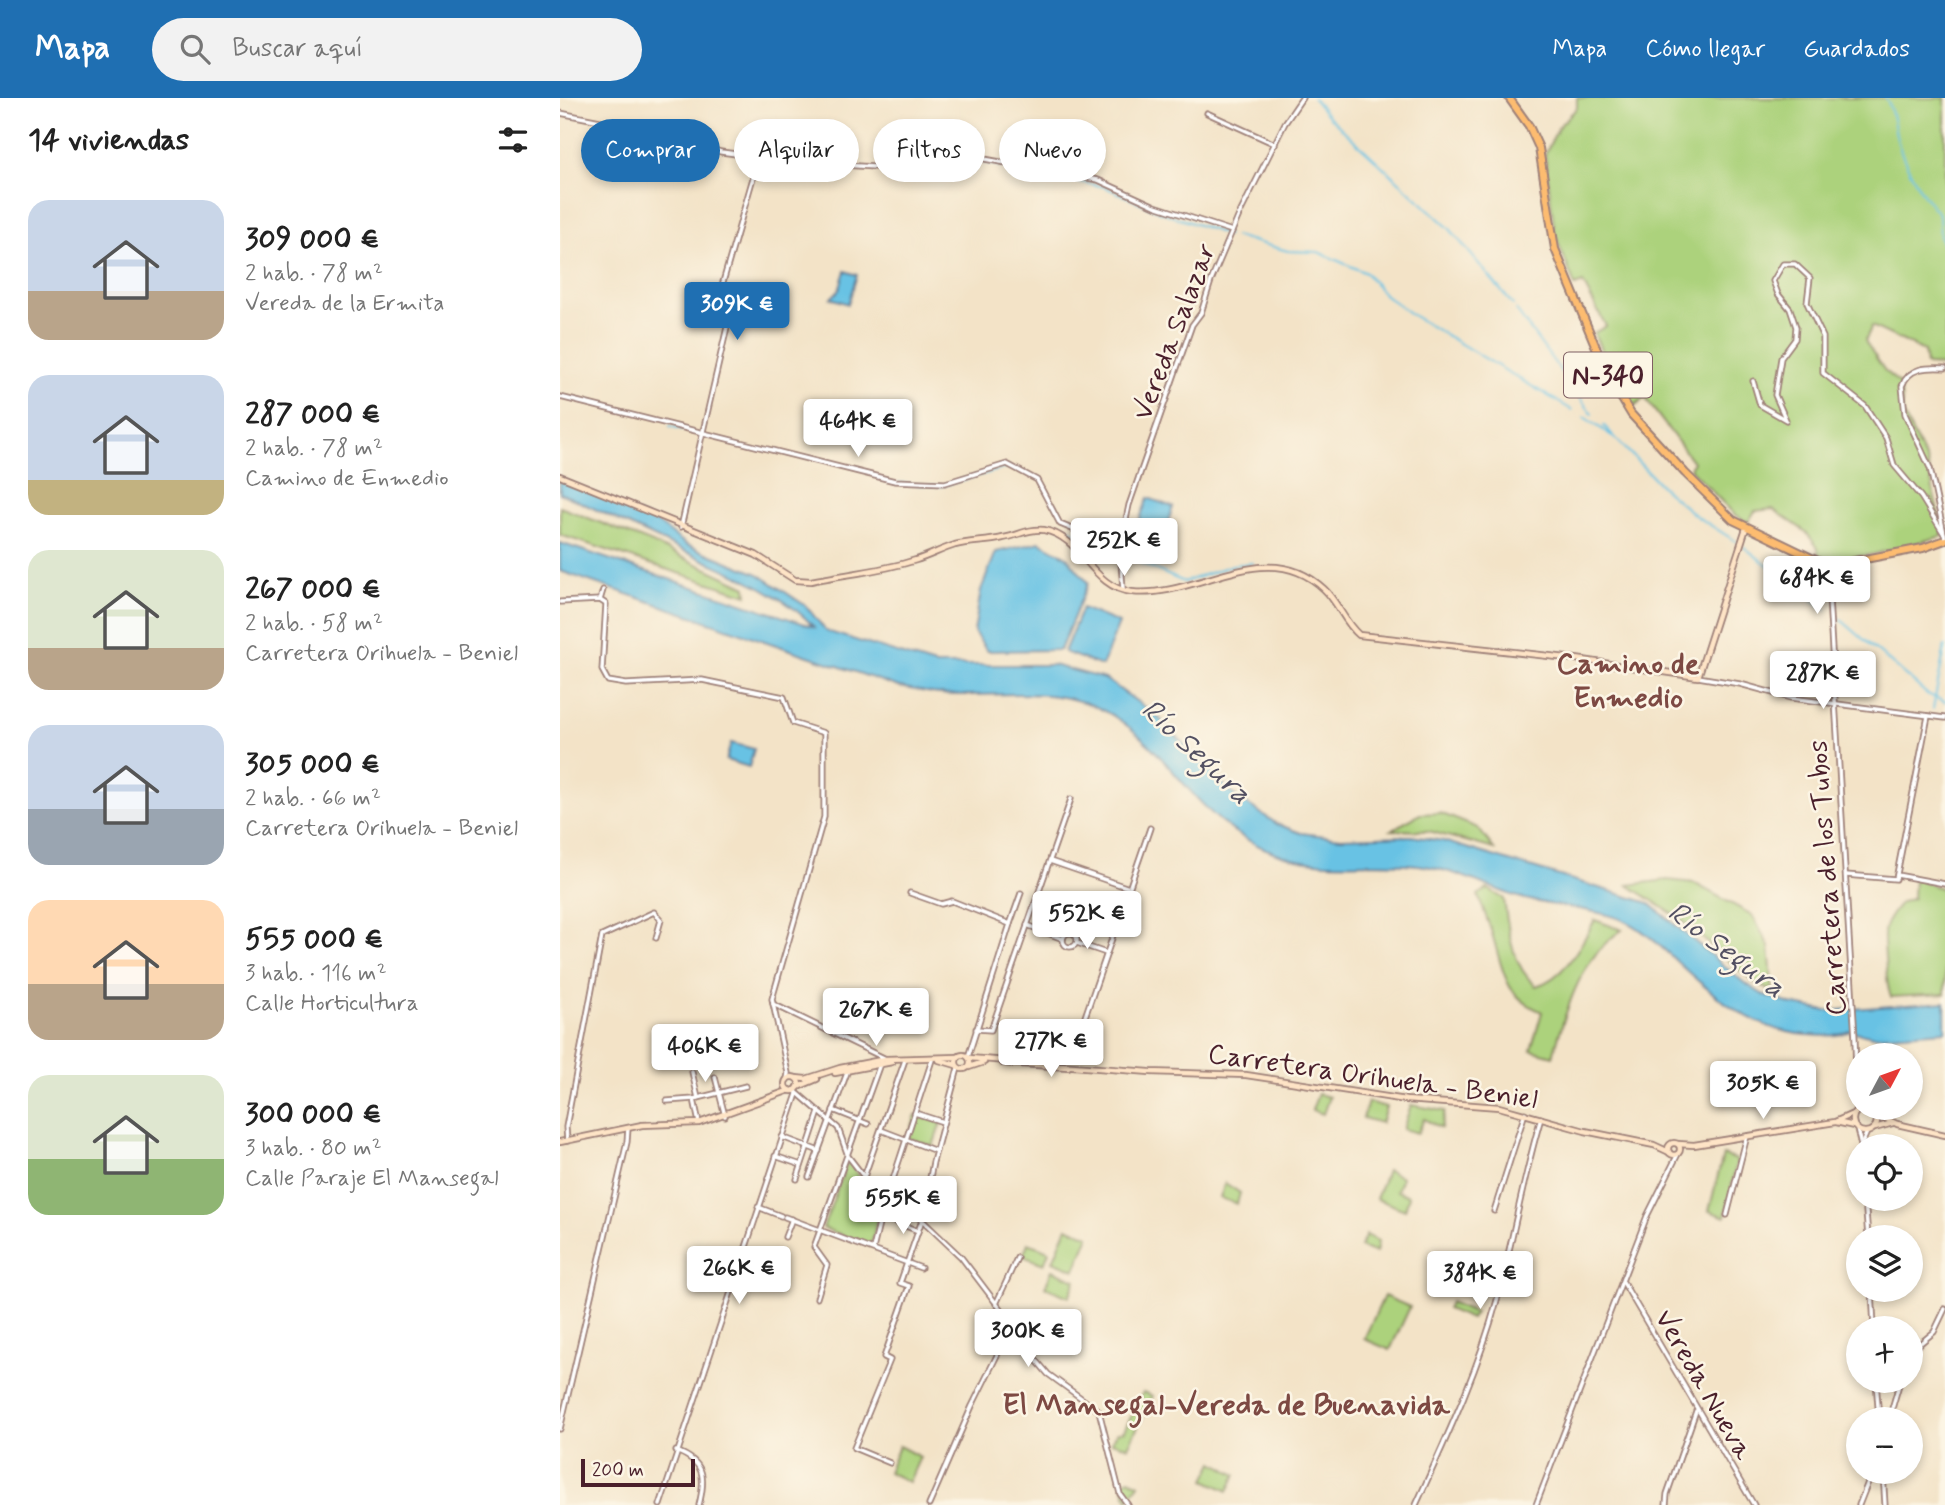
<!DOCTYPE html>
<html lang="es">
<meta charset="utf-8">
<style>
body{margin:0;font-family:Mynerve,sans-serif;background:#f2f2f2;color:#222;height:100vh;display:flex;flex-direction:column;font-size:26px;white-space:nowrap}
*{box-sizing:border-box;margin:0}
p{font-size:23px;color:#767676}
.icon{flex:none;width:38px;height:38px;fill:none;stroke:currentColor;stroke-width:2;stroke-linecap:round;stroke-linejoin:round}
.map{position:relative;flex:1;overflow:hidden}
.drawer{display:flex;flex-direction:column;background:#fff;width:560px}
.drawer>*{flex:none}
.guide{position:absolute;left:21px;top:21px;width:665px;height:63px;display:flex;gap:14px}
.needle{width:46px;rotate:49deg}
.buttons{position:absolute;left:1286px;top:945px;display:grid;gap:14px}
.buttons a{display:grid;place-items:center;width:77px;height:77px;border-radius:50%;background:#fff;box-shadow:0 4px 10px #0003;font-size:35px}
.scale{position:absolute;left:21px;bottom:18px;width:114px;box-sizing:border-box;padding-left:7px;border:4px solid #4a1f2b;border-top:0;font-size:19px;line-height:24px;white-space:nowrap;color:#4a1f2b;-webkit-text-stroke:5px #fcf5e5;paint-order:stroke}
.price{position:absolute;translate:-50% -60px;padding:0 16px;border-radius:7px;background:#fff;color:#222;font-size:23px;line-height:46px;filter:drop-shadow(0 2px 4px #0008)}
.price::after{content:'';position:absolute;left:50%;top:42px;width:21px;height:16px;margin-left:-10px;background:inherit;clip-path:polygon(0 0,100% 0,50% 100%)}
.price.on{background:#1f6fb2;color:#fff}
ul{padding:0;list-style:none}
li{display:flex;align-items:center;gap:21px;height:175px;padding:0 28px}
li span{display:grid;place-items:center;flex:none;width:196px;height:140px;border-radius:21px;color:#555}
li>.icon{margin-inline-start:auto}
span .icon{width:84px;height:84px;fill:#fffc;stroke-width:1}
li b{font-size:30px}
h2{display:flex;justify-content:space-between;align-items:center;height:84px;padding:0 28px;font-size:30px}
.pill{padding:0 24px;border-radius:32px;background:#fff;box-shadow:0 4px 10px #0003;font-size:24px;line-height:63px}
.pill.on{background:#1f6fb2;color:#fff}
header{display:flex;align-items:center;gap:42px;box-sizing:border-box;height:98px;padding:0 35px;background:#1f6fb2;color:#fff}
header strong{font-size:33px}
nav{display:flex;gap:38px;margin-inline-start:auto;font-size:24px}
.search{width:490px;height:63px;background:#f2f2f2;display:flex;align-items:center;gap:18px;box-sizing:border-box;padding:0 24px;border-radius:38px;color:#767676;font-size:26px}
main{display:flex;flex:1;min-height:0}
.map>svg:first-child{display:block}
.green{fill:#acd27c;stroke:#7b7854;stroke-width:2}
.water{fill:#67c2e4;stroke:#587088;stroke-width:2}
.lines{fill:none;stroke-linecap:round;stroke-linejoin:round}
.stream{stroke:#67c2e4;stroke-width:2}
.minor-casing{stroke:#9e8179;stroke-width:7}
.tertiary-casing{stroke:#9e8179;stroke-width:7}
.secondary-casing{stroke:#9e8179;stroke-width:8}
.trunk-casing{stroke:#9e8179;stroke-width:10}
.minor{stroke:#fff;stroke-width:3.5}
.tertiary{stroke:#fff;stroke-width:3.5}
.secondary{stroke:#fee4c6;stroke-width:4.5}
.trunk{stroke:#fdbc70;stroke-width:6}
.labels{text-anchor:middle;stroke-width:5;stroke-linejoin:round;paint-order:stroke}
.shield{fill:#fcf5e5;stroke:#7f5f63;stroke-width:2}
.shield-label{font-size:26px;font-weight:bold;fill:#4a1f2b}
.street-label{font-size:28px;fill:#4a1f2b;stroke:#fcf5e5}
.neighbourhood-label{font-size:30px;font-weight:bold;fill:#7d4943;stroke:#fcf5e5}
.water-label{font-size:30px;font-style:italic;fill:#535062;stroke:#fcf5e5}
</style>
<header>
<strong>Mapa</strong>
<div class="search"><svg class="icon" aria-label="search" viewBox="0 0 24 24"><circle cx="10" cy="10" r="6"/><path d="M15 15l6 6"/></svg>Buscar aquí</div>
<nav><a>Mapa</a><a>Cómo llegar</a><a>Guardados</a></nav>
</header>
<main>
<section class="drawer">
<h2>14 viviendas<svg class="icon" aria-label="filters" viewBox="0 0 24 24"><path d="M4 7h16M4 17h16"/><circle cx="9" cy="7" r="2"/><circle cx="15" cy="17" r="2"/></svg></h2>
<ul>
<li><span style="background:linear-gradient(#c9d6e8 65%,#b9a48a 0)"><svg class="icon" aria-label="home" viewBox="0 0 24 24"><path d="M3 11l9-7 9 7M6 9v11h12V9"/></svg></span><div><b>309 000 €</b><p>2 hab. · 78 m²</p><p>Vereda de la Ermita</p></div></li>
<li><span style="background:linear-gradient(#c9d6e8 75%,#c2b280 0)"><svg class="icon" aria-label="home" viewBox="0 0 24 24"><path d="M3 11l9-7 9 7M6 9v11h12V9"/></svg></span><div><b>287 000 €</b><p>2 hab. · 78 m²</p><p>Camino de Enmedio</p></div></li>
<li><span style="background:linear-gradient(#dfe7d0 70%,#b9a48a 0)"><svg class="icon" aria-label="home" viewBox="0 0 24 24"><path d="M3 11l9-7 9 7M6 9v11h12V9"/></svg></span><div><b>267 000 €</b><p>2 hab. · 58 m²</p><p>Carretera Orihuela - Beniel</p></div></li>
<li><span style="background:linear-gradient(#c9d6e8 60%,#9aa5b1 0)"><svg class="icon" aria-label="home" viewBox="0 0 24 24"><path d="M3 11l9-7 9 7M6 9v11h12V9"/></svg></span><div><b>305 000 €</b><p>2 hab. · 66 m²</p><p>Carretera Orihuela - Beniel</p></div></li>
<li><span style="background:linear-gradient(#ffd9b3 60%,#b9a48a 0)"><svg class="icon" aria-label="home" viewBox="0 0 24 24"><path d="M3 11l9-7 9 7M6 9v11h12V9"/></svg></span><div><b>555 000 €</b><p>3 hab. · 116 m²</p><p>Calle Horticultura</p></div></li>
<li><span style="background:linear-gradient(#dfe7d0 60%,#8fb573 0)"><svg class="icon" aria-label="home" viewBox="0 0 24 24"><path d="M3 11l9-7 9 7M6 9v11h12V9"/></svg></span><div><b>300 000 €</b><p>3 hab. · 80 m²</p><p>Calle Paraje El Mansegal</p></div></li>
</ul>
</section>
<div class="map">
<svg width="1385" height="1407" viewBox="0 0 1385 1407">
<rect width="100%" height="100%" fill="#fcf5e5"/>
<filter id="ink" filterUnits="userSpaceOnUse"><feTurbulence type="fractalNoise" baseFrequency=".0143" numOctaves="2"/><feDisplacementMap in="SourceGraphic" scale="14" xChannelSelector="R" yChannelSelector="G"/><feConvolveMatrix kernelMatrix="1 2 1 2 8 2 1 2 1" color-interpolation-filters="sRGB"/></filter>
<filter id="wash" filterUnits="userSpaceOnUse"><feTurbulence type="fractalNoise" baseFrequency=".00686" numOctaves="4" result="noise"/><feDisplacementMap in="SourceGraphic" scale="28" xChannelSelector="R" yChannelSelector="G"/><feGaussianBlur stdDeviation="1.57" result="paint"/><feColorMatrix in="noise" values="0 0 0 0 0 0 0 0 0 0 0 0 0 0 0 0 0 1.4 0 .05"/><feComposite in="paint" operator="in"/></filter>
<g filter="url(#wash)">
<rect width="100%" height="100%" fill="#f3e3c7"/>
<g class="green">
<path d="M1017 0H1385V268L1366 267 1364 253 1312 228 1305 243 1325 273 1340 286 1343 316 1367 364 1383 438C1352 445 1286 469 1258 457V450L1246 434 1213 411 1195 413 1188 424 1175 417 1130 371 1133 364 1085 300 1071 310 1057 290 1034 235 1046 228 1023 185 1015 188 995 136 985 56 999 28 1017 10Z"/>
<polygon points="0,409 90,444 186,489 187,497 0,437"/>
<polygon points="880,715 918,730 934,751 869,733 831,732 860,716"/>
<path d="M1354 780 1385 792V896L1331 899C1327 891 1322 837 1325 829 1328 820 1335 813 1340 805L1353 800Z"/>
<polygon points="1107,782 1134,785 1192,817 1209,848 1213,894 1193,884 1119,820 1068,787"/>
<path d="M928 791 944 801C948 831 951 867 976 888 1006 879 1020 848 1035 822L1062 832C1020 859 1006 912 993 958L971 952 982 914C944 898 944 875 933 839 929 825 923 811 918 797Z"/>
<polygon points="758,996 769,999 763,1016 752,1012"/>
<polygon points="808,1004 826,1009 821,1025 803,1020"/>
<polygon points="851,1007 885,1013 881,1030 864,1021 858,1035 843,1031"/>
<polygon points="356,1017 381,1025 373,1048 348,1040"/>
<polygon points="1163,1057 1177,1062 1165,1119 1149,1113"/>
<polygon points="288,1062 304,1085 322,1099 311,1148 263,1130"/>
<polygon points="827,1072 842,1079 837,1093 849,1098 845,1112 816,1101"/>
<polygon points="665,1085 680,1095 677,1106 660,1100"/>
<polygon points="507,1129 529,1138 515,1172 493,1163"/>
<polygon points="806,1137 818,1143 816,1155 800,1149"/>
<polygon points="468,1145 489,1153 484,1166 463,1158"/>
<polygon points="492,1172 516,1182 509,1199 485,1189"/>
<polygon points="824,1198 850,1209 830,1252 804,1241"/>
<polygon points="890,1204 915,1214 911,1221 887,1211"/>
<polygon points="583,1294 593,1298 568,1349 551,1344 557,1335 564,1333"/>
<polygon points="339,1348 360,1359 349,1384 328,1374"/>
<polygon points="654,1364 676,1377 668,1393 645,1382"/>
<polygon points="569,1381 579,1386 568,1402 562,1384"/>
</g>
<g class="water">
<polygon points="285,173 297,177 288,206 271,200 279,192"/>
<path d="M0 382 95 423 127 447 198 476 246 508 266 533 375 567H493L545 581 596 617 674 697 717 726 741 735 781 740 851 738 883 743 1089 805 1182 883 1202 896 1230 906 1266 913 1385 904V933L1314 938 1290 933C1277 939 1262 938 1248 937 1194 934 1151 896 1113 860 1097 845 1079 827 1058 820 1023 808 983 809 949 796 919 785 890 771 858 767 808 761 766 773 716 755 636 727 617 658 552 617 498 584 439 601 380 596 367 595 352 591 339 589L0 473V445L254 529C224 495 173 476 133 457 88 437 45 415 0 395Z"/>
<polygon points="588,400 613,409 604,435 577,428"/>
<polygon points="480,444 507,459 528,485 500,552 427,553 414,534 421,492 436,454"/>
<polygon points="522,510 559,525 542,568 504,554"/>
<polygon points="171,645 194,651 189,669 166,662"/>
</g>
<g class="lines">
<g class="stream">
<polyline points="753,0 767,17 890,131 953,207"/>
<path d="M1326 0C1335 16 1333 31 1339 48 1347 71 1363 99 1379 116L1380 139 1385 150"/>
<polyline points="401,60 545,89 601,114 667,137"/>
<polyline points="674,138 728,153 758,154 806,175 825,197 852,217 1012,312"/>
<polyline points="956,212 1032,316"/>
<polyline points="1024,319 1052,338"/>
<polyline points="110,328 125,332"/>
<polyline points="1044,328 1104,391 1136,418 1177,444"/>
<polyline points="338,385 380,388 449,369"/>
<polyline points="501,428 556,454"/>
<polyline points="1184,449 1266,512"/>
<polyline points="562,457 624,484 673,467 693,465"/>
<polyline points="1280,521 1367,596 1385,604"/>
<polyline points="1373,611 1385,548"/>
</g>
</g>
</g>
<g filter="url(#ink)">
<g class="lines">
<defs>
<g id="minor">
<polyline points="0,15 91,33 161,54 199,59 243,59 283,67 330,70 355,51 365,50 538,82 595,108 672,133"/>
<polyline points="647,15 715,46"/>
<path d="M1385 270C1367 269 1349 269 1342 288L1345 316 1370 370 1385 440"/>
<polyline points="1193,283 1200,307 1226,322 1215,297 1221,260 1235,241 1236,229 1230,211 1218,196 1213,183 1223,166 1235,166 1250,180 1247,205 1263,239 1263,275 1305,308 1326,340 1334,367 1361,399 1384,436"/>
<polyline points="0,299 335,383 385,385 447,366 477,382 500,426 560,451"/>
<polyline points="121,429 173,203 159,198 199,59"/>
<polyline points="563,491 560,451 569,407 632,227 641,215 651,183 679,117 725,25 742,0"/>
<polyline points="40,502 43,492"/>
<polyline points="0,504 40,502 46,506 42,572 48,583 66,586 142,582 224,599 233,625 264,635 264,719 212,901 228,975 227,982"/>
<polyline points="1138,579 1180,586 1231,600 1385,620"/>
<polyline points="490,763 569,790"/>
<polyline points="1286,777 1336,781 1368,618"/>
<polyline points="1337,777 1385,786"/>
<polyline points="350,795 381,806 392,803 450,826 408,959"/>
<polyline points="450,826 461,795"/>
<polyline points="467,827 503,841"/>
<circle cx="510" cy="842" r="7"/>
<polyline points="517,845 546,855"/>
<polyline points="213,906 324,960"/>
<polyline points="416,931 431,932 511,701"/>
<polyline points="481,964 483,953 516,945 517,942 590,730"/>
<polyline points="132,974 138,1000"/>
<polyline points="155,979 165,1018"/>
<polyline points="234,992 278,1030 288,1058 308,1084 362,1122 401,1159 442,1213 450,1231 488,1276 539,1313 560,1396 568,1407"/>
<polyline points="134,1001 139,1025"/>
<polyline points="107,1003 134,1001 186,988"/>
<polyline points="273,1012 308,1026"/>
<polyline points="355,1015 383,1024"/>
<polyline points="321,1032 376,1053"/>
<polyline points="222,1039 259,1053"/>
<polyline points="7,1043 6,1029 42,838 94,814 101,822 96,840"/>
<polyline points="215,1058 241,1067"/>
<polyline points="249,1079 288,972"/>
<polyline points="304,1079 345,962"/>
<polyline points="237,1081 259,1014"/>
<polyline points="198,1109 221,1118"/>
<polyline points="934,1113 965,1015"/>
<polyline points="1167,1117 1187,1038"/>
<polyline points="321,1118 358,1133"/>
<polyline points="225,1119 361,1170"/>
<polyline points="225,1139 232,1121"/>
<polyline points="313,1151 321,1118 372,962"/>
<polyline points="1063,1184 1194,1407"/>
<polyline points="257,1200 267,1167 254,1149 320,966"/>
<polyline points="436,1206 457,1160"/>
<polyline points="1351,1253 1374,1234 1385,1211"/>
<polyline points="1329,1321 1340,1283"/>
<polyline points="0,1331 67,1044 68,1030"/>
<path d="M116 1353C145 1364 146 1379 139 1407"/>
<polyline points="330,1365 294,1350 330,1262 324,1259 349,1188 340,1185 362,1122 373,1064 398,970"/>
<polyline points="100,1407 237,996"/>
<polyline points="369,1407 412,1308 450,1231"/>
<path d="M856 1407C886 1341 918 1273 937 1202 953 1142 963 1080 981 1020"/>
<polyline points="976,1407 1087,1118 1118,1056"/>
<polyline points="1106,1407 1107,1396 1136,1313"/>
<polyline points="1299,1407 1312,1374"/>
</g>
<g id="tertiary">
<polyline points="1256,465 1265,479"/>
<polyline points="1267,466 1295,941 1297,1013"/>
<polyline points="1268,482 1281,467"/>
<polyline points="1312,1010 1314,1014"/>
<polyline points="1297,1031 1301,1048"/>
<polyline points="1302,1046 1307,1034"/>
<polyline points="1305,1101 1308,1139"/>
<polyline points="1312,1192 1314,1230"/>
<polyline points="1316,1283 1319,1321"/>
<polyline points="1323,1374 1325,1407"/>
</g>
<g id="secondary">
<path d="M0 378 196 457 235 482 251 483C286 476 322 473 356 462 369 458 382 451 395 447 411 443 427 444 443 440 457 438 469 430 484 432 523 439 531 490 572 494 638 501 706 436 764 491 778 504 784 524 799 537L1016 561 1138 579 1186 430"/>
<circle cx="403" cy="964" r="7"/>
<polyline points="409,960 590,974 686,977 846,1002 939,1009 1025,1033 1094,1047 1109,1054"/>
<polyline points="379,962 396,967"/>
<polyline points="443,965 508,969"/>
<polyline points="409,969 424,964"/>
<polyline points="275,975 332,964"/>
<circle cx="232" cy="986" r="7"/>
<polyline points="236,980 246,981 280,970 326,961 398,959"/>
<polyline points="238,989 257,981"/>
<circle cx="1305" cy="1022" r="12"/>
<polyline points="1316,1016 1337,1026 1385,1037"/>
<polyline points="1276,1024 1294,1028"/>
<polyline points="1315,1030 1333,1025"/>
<polyline points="0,1044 82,1027 139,1025 230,992"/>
<circle cx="1114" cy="1051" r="6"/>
<polyline points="1118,1046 1134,1047 1275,1024 1295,1015"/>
</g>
<polyline id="trunk" points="949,0 969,28 979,50 995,151 1048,278 1071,316 1125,375 1173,422 1260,464 1284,465 1363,450 1385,442"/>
</defs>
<use href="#minor" class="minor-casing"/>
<use href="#tertiary" class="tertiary-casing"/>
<use href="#secondary" class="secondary-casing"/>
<use href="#trunk" class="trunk-casing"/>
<use href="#minor" class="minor"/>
<use href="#tertiary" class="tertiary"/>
<use href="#secondary" class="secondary"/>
<use href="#trunk" class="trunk"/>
</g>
</g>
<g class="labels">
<rect class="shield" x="1004" y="254.5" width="88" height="45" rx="5"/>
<g class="shield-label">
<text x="1048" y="286">N-340</text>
</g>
<g class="street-label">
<text transform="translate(613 233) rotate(-69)" y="10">Vereda Salazar</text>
<text transform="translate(1266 780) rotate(-94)" y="10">Carretera de los Tubos</text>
<text transform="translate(813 977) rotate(8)" y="10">Carretera Orihuela - Beniel</text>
<text transform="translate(1145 1286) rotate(60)" y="10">Vereda Nueva</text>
</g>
<g class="neighbourhood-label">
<text x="1068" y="575">Camino de<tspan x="1068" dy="34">Enmedio</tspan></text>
<text x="666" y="1316">El Mansegal-Vereda de Buenavida</text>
</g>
<g class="water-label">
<text transform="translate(637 653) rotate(43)" y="10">Río Segura</text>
<text transform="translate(1167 851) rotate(37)" y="10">Río Segura</text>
</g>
</g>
</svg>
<div class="buttons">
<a><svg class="needle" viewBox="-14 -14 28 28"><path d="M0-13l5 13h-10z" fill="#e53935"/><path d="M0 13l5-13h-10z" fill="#767676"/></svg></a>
<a><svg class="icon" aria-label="locate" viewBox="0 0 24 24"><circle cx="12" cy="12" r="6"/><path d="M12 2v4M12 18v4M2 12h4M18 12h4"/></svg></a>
<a><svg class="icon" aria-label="layers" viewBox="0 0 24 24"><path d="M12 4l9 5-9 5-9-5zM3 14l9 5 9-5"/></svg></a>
<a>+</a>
<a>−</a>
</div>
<div class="scale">200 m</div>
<b class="price on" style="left:177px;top:244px">309K €</b>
<b class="price" style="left:298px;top:361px">464K €</b>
<b class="price" style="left:564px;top:480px">252K €</b>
<b class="price" style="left:1257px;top:518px">684K €</b>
<b class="price" style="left:1263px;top:613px">287K €</b>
<b class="price" style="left:527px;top:853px">552K €</b>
<b class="price" style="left:316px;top:950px">267K €</b>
<b class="price" style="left:491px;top:981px">277K €</b>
<b class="price" style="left:145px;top:986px">406K €</b>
<b class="price" style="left:1203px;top:1023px">305K €</b>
<b class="price" style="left:343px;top:1138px">555K €</b>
<b class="price" style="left:179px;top:1208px">266K €</b>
<b class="price" style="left:920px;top:1213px">384K €</b>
<b class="price" style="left:468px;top:1271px">300K €</b>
<div class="guide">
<a class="pill on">Comprar</a>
<a class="pill">Alquilar</a>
<a class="pill">Filtros</a>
<a class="pill">Nuevo</a>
</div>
</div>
</main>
